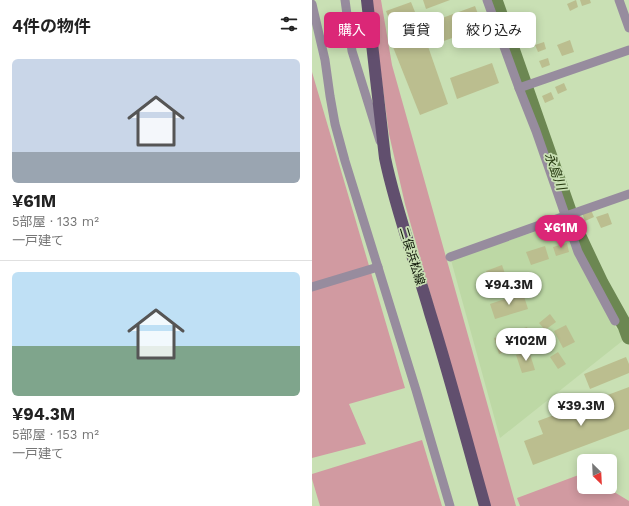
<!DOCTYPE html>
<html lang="ja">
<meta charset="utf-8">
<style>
body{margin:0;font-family:"Work Sans","Noto Sans JP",sans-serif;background:#f6f6f6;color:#222;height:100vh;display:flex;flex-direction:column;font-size:15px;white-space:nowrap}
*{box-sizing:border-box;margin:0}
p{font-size:13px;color:#767676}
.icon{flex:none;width:22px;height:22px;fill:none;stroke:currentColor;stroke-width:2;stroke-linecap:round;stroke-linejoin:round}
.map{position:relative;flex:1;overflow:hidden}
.drawer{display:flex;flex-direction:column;background:#fff;width:312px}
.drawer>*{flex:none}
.guide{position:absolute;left:12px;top:12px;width:245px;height:36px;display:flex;gap:8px}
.needle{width:26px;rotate:156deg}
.fabs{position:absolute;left:265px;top:454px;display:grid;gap:8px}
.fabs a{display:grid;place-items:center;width:40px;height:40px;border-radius:6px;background:#fff;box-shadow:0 2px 10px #0003;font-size:20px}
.price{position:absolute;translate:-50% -34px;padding:0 9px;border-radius:14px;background:#fff;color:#222;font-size:13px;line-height:26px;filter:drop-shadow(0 1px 2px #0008)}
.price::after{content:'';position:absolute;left:50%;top:24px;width:12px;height:9px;margin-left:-6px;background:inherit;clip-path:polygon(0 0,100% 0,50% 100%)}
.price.on{background:#db2777;color:#fff}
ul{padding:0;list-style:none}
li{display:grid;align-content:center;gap:8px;height:212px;padding:0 12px}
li+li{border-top:1px solid #e0e0e0}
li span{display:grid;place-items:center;height:124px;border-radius:6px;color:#555}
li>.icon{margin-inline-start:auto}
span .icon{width:72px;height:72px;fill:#fffc;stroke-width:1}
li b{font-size:17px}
h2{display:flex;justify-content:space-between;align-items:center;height:48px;padding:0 12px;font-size:17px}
.chip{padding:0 14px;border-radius:6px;background:#fff;box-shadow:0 2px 10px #0003;font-size:14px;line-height:36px}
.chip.on{background:#db2777;color:#fff}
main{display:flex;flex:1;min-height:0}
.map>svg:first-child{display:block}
.built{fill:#bdd8a5}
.green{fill:#d19aa1}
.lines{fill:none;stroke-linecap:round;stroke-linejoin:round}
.river{stroke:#6c8752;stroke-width:15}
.building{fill:#bbbe8f}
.minor{stroke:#978c9e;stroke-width:9}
.major{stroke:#614f6e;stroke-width:12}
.labels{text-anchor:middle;stroke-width:3.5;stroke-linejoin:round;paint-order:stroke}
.street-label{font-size:12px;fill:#091103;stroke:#c9e0b4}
.water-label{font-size:13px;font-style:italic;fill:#23360d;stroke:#c9e0b4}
</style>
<main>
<section class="drawer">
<h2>4件の物件<svg class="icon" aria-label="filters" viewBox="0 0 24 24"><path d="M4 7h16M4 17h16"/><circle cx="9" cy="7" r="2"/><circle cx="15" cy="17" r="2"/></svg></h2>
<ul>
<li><span style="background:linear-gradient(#c9d6e8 75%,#9aa5b1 0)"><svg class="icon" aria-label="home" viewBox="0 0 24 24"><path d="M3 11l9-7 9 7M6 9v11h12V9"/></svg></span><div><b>¥61M</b><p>5部屋 · 133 m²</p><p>一戸建て</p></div></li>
<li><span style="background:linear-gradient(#bfe0f5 60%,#7fa58c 0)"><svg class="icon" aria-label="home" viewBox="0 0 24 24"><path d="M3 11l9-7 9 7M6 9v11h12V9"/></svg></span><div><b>¥94.3M</b><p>5部屋 · 153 m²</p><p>一戸建て</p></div></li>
</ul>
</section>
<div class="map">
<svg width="317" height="506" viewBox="0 0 317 506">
<rect width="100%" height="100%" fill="#c9e0b4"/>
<polygon class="built" points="252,222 264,258 304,328 314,338 188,438 139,260"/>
<g class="green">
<polygon points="59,0 69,0 80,65 204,506 178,506 93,204 77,134"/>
<polygon points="0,72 93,388 37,404 54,444 0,458"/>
<polygon points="110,440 130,506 8,506 0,479 0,474"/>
<polygon points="272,473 272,487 294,487 317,501 317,506 208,506 205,498"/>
</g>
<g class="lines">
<polyline class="river" points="183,0 263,228 289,283 313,326 317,337"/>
</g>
<g class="building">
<polygon points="111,0 138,0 114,9"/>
<polygon points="264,0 266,7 258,11 255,4"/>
<polygon points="268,0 278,0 279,3 270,6"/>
<polygon points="99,2 107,22 82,32 74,11"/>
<polygon points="163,6 171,27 129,42 122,21"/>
<polygon points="110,29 136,104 108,115 79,42"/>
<polygon points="258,40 262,52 250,56 245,45"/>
<polygon points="232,42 234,49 226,52 223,45"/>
<polygon points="236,58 238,65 230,68 227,61"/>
<polygon points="180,63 187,83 145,99 138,78"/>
<polygon points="252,83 255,90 246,94 243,87"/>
<polygon points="239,92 242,99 233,103 230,96"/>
<polygon points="279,210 282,217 273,221 270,213"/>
<polygon points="296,213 300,224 289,228 284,217"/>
<polygon points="255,243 257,252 244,256 241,247"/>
<polygon points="233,246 237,259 219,265 214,252"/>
<polygon points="190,265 199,291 183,296 174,271"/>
<polygon points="211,293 216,309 183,319 178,304"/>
<polygon points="238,314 244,322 233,330 227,323"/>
<polygon points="254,325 263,342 251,348 242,331"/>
<polygon points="215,327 220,343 187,354 182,338"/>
<polygon points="217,351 223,370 210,373 204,355"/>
<polygon points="246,352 254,364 246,369 238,357"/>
<polygon points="314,357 317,364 317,373 278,389 272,374"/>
<polygon points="317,387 317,429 221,465 212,441 231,434 226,421"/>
</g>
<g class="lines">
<g class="minor">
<polyline points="33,0 40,51 68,141"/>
<polyline points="175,0 207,88 224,131 266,252 303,321"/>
<polyline points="307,0 317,28"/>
<polyline points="0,4 13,60 18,96 23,124 33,161 104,390 138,506"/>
<polyline points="207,88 317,50"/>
<polyline points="254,216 317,194"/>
<polyline points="138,257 253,216"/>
<polyline points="0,287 66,267"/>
</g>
<path class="major" d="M55 0 73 158C84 211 103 261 118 313 138 377 155 442 173 506"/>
</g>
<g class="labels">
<g class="street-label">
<text transform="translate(100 256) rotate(73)" y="4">二俣浜松線</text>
</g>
<g class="water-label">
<text transform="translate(244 171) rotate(70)" y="5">永島川</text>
</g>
</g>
</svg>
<div class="fabs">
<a><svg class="needle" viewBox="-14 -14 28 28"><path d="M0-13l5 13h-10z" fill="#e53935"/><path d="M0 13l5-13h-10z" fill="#767676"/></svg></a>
</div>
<b class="price on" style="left:249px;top:249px">¥61M</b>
<b class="price" style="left:197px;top:306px">¥94.3M</b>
<b class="price" style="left:214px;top:362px">¥102M</b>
<b class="price" style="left:269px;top:427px">¥39.3M</b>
<div class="guide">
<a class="chip on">購入</a>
<a class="chip">賃貸</a>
<a class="chip">絞り込み</a>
</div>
</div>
</main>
